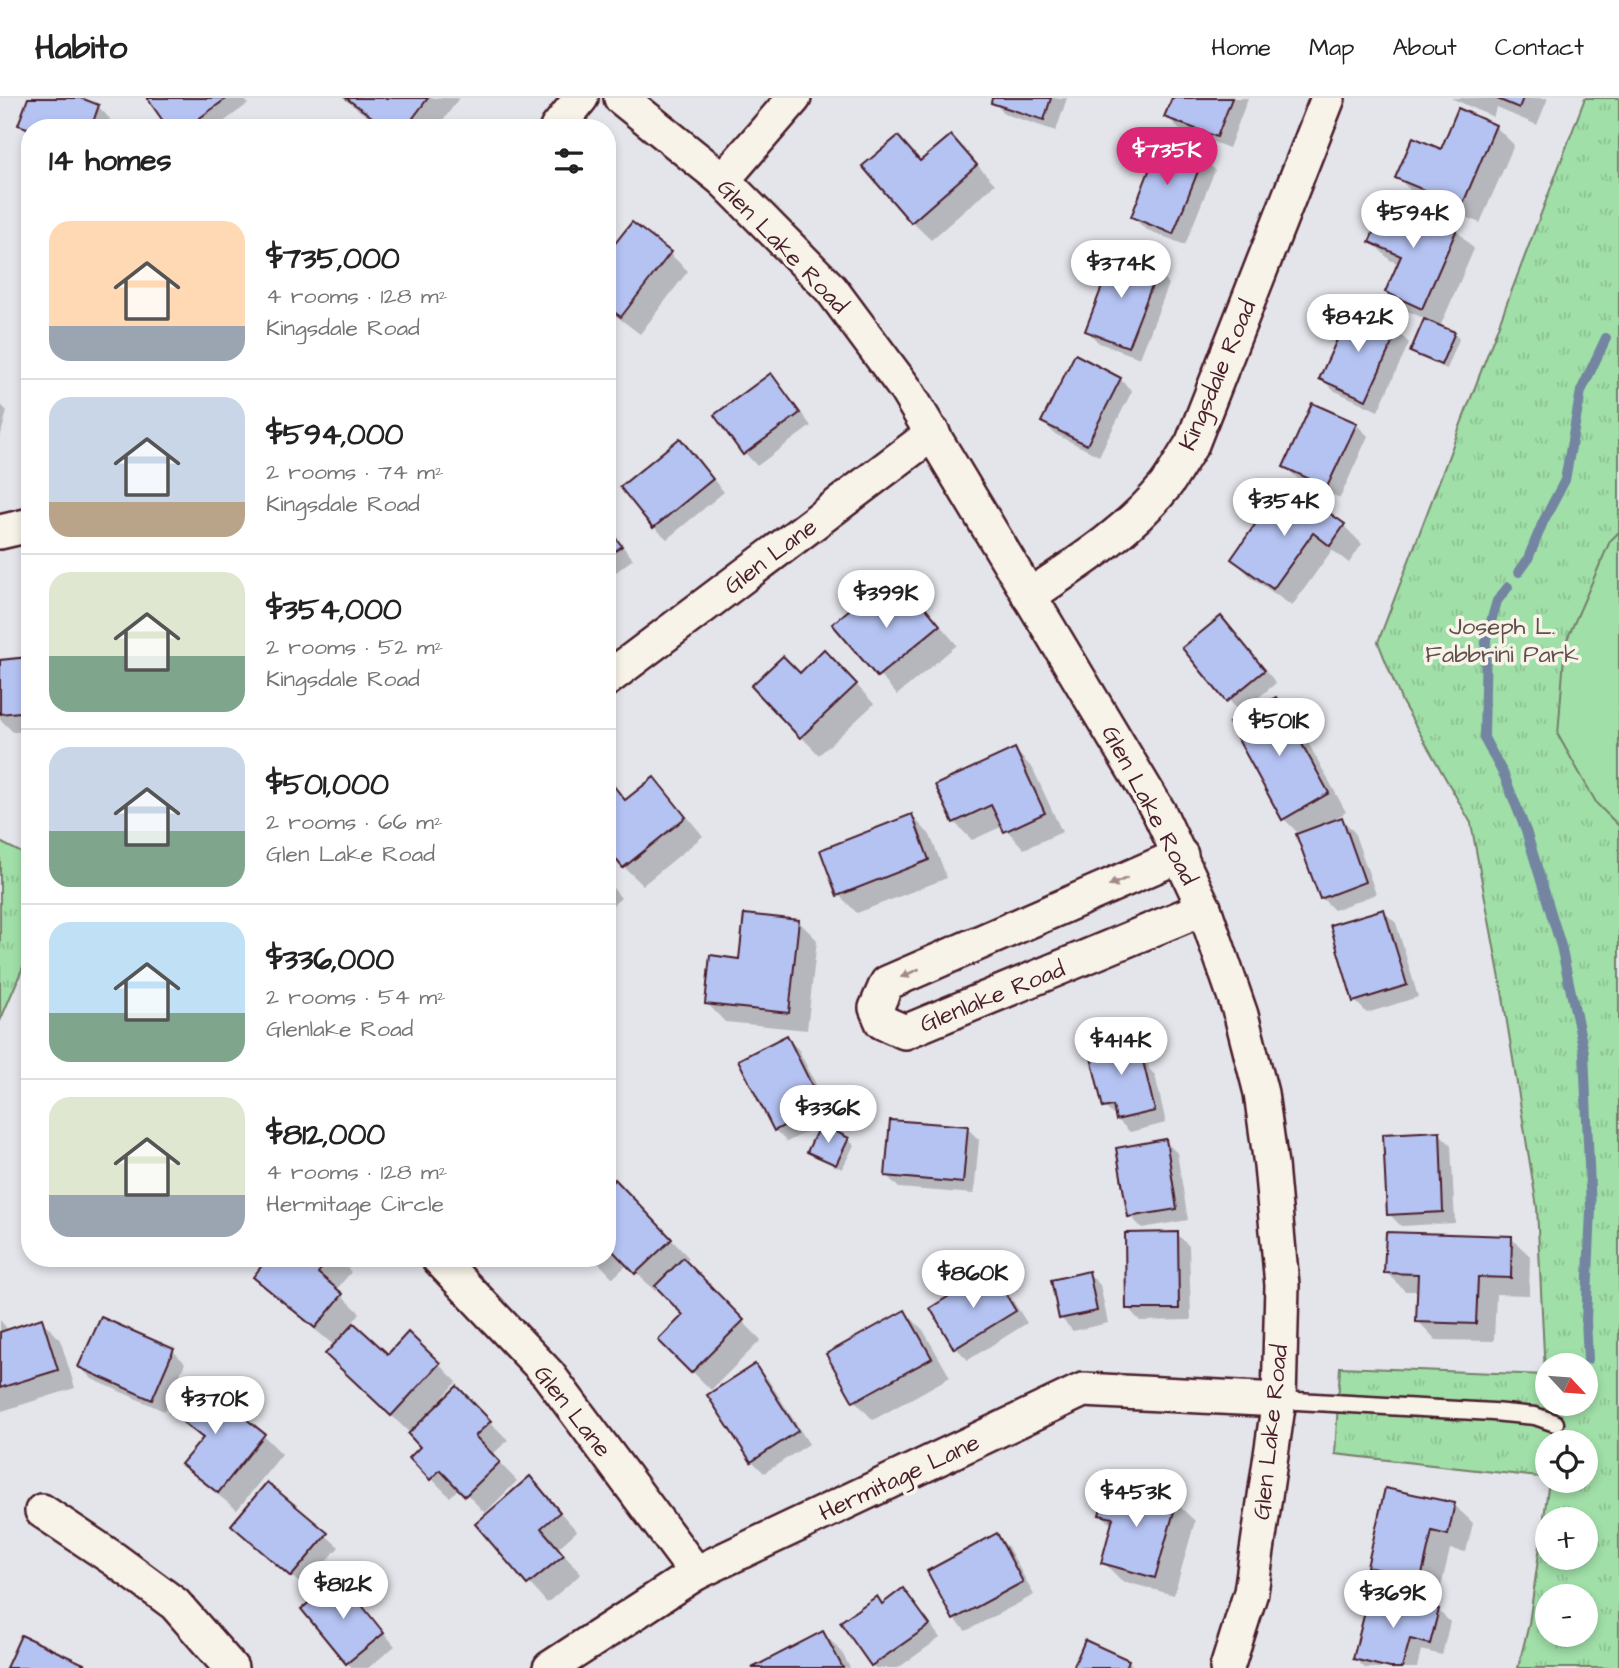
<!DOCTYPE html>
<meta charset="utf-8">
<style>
body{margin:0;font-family:"Architects Daughter",sans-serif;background:#f2f2f2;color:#222;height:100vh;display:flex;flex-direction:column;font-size:26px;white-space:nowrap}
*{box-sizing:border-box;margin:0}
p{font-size:23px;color:#767676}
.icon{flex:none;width:38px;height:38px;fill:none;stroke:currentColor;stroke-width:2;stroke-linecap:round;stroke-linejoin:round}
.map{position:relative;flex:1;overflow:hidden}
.details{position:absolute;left:21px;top:21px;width:595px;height:1148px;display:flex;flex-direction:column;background:#fff;border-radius:28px;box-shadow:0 4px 10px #0003}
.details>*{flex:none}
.needle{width:46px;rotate:116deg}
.controls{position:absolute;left:1535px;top:1255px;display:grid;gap:14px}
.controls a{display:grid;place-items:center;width:63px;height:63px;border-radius:50%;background:#fff;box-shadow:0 4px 10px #0003;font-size:35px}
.price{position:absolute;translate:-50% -60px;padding:0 16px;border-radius:24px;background:#fff;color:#222;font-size:23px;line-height:46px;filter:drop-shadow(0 2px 4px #0008)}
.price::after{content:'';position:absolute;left:50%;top:42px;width:21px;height:16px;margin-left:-10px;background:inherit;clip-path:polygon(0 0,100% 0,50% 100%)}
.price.active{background:#db2777;color:#fff}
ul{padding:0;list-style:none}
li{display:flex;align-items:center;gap:21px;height:175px;padding:0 28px}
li+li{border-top:2px solid #e0e0e0}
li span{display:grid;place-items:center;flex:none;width:196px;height:140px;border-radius:21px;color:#555}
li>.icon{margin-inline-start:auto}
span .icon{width:84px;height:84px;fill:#fffc;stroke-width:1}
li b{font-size:30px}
h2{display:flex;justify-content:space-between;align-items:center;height:84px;padding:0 28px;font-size:30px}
header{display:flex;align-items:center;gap:42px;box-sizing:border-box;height:98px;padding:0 35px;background:#fff;border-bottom:2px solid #e0e0e0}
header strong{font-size:33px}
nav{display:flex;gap:38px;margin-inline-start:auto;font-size:24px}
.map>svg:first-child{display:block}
.grass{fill:url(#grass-tufts);stroke:#757f6a;stroke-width:2;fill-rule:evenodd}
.garden{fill:#a0dfa8;stroke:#757f6a;stroke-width:2}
.shadow{fill:#0003}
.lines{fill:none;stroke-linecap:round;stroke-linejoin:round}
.stream{stroke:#7385a1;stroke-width:10}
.building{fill:#b5c3f3;stroke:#4a1f2b;stroke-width:2}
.service-casing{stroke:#4a1f2b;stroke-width:21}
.minor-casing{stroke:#4a1f2b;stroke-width:38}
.service{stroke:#f7f3e8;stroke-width:16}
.minor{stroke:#f7f3e8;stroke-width:33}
.oneway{fill:#a0898a}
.labels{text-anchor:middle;stroke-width:7;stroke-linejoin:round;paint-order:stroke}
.street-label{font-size:24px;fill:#4a1f2b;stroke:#f7f3e8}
.park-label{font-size:24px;fill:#604f4a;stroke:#f7f3e8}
</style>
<header>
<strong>Habito</strong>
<nav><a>Home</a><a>Map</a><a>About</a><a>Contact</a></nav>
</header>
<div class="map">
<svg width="1619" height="1570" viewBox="0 0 1619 1570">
<defs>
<pattern id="grass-tufts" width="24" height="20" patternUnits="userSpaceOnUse" patternTransform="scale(1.75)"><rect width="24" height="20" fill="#a0dfa8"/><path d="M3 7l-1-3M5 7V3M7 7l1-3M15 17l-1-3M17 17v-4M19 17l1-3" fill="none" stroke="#8bbf91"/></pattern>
</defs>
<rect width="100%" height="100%" fill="#e3e5eb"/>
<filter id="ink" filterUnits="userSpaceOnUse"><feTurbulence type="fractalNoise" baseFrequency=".0143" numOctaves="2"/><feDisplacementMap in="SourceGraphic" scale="14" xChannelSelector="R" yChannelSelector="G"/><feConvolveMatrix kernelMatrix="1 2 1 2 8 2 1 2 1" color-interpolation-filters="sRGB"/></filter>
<g filter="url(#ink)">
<g class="grass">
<path d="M1585 0H1619V1570H1518L1529 1526 1549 1383 1586 1382V1344H1547V1380L1335 1356 1340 1269 1545 1277 1537 1109 1500 881 1471 725 1402 604 1378 544ZM1547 1267H1586V1306H1547ZM1547 1421H1586V1460H1547ZM1547 1498H1586V1536H1547Z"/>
<polygon points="0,744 30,759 30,853 0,923"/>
</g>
<polygon class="garden" points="1619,434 1619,728 1597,706 1558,637 1565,546 1610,443"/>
<g class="shadow">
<polygon points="30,0 76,0 98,8 110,21 107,30 30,30 30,36 20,26"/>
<polygon points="149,0 244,0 248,6 215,30 171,30"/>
<polygon points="343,0 459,0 438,30 382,30"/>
<polygon points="994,0 1067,0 1056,33 1005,16 993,4"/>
<polygon points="1174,0 1248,0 1229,50 1179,31 1167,18"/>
<polygon points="1451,0 1548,0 1537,27 1497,10 1493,19"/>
<polygon points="1495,28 1514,47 1480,125 1416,98 1397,79 1442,53"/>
<polygon points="951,39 995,86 931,142 912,124 921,65"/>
<polygon points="1203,60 1215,72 1185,147 1145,131 1133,119"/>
<polygon points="1456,132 1474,151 1440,229 1454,235 1459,241 1447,271 1418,259 1412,254 1426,221 1405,212 1387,194 1399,166 1390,162 1371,143"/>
<polygon points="607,154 669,155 688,173 640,236 607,211"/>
<polygon points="1157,173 1169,186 1140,260 1099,245 1087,233"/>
<polygon points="1397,233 1409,245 1378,313 1333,292 1321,280"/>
<polygon points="771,278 783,290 811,328 757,368 745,355"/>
<polygon points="1120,281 1132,293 1099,358 1055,336 1043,324"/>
<polygon points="0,306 7,313 0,340"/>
<polygon points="1356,326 1368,338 1340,400 1298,381 1285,369"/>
<polygon points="680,342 724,394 667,441 654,429"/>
<polygon points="1295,415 1344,428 1362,446 1349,465 1332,452 1292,508 1251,479 1233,461"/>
<polygon points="607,429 633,461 607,481"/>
<polygon points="910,493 957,547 897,597 835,526 867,499 884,515"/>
<polygon points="1233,532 1276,585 1240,615 1185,550"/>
<polygon points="30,561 30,633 13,634 0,621 0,564"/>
<polygon points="843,572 874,606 819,657 753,589 800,577"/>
<polygon points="1276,601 1294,619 1346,714 1329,724 1342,721 1354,734 1376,796 1334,812 1322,800 1300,737 1284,721"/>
<polygon points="1015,652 1033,671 1062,734 1024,751 1003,728 972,742 954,724"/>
<polygon points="654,681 672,700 703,738 643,787 624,769 613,689 627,703"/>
<polygon points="912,718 930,737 947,780 857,815 839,797"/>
<polygon points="607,783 621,800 607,812"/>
<polygon points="1383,813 1396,825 1418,899 1367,915 1355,903"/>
<polygon points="798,823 817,842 807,932 725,924 707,905 741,863"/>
<polygon points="1132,938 1144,950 1149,971 1155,977 1166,1025 1130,1034 1105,1009"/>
<polygon points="786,939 798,951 833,1020 787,1044 775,1032"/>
<polygon points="967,1030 979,1042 974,1096 899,1090 886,1077"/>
<polygon points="1439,1035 1451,1047 1455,1125 1401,1128 1389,1116"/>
<polygon points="848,1041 854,1047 842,1071 815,1059 809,1053"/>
<polygon points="1165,1043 1177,1055 1188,1122 1142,1130 1130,1118"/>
<polygon points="607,1074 689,1160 684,1164 761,1242 711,1292 661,1242 686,1217 658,1190 655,1193 628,1166 613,1180 594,1160 607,1160"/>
<polygon points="1177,1136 1189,1148 1191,1222 1140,1223 1128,1210"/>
<polygon points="1511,1140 1530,1158 1529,1197 1496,1196 1494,1243 1436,1242 1418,1223 1419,1193 1405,1193 1386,1174"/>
<polygon points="270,1160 338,1160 351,1174 336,1192 360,1215 352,1225 388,1259 439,1266 457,1284 436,1307 438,1309 457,1291 508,1342 492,1357 517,1383 485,1415 460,1389 450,1399 411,1360 423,1349 411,1336 346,1275 335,1248 273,1197 255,1179"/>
<polygon points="991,1175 1003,1187 1027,1225 968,1262 956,1250"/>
<polygon points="1088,1175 1100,1187 1108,1225 1073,1233 1061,1220"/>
<polygon points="905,1214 923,1232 950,1279 873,1322 855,1303 829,1257"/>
<polygon points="0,1222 9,1233 41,1222 60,1241 75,1290 2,1313 0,1311"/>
<polygon points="173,1253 185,1265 164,1313 92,1281 80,1269"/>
<polygon points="755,1268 767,1280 809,1346 764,1375 752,1363"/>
<polygon points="172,1314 264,1338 282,1356 237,1412 202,1384 184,1366 203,1342"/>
<polygon points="530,1381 577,1433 558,1450 581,1476 547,1505 477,1426"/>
<polygon points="267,1386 339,1449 304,1489 233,1427"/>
<polygon points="1176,1405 1195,1423 1174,1497 1122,1483 1103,1464 1113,1428 1101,1416"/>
<polygon points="1454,1407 1473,1425 1466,1454 1450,1451 1439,1498 1388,1487 1369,1468"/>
<polygon points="996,1437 1008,1449 1034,1497 966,1533 954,1521"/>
<polygon points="340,1483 395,1548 368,1570 352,1570 304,1512"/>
<polygon points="903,1493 915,1505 940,1540 898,1570 875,1570 842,1524 876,1500 883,1507"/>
<polygon points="1438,1512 1450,1524 1442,1557 1421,1552 1417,1570 1365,1570 1355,1561"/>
<polygon points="823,1535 841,1553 850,1570 756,1570"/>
<polygon points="1128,1563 1135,1570 1075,1570"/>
</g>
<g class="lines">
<g class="stream">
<polyline points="1519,474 1527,463 1543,424 1565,382 1581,293 1606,240"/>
<polyline points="1508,489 1497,503 1486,541 1484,640 1504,677 1526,733 1561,848 1584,954 1591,1112 1586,1222 1588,1261"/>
</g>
</g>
<g class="building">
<polygon points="28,0 81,0 99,7 91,30 30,31 18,27"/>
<polygon points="147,0 227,0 186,30 168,30"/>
<polygon points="346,0 428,0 413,20 426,30 387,30"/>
<polygon points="992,0 1051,0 1044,22 991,5"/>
<polygon points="1172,0 1232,0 1217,39 1164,19"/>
<polygon points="1495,0 1523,0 1519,10"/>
<polygon points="1458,10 1496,27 1462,108 1395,80 1413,39 1441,51"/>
<polygon points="951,37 977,67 911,125 862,68 898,38 920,63"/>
<polygon points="1161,42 1204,58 1173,136 1131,119"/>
<polygon points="1388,101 1457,131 1422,211 1385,194 1401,158 1369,144"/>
<polygon points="632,124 671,154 621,219 607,209 607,152 609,153"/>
<polygon points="1115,155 1158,172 1128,249 1085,233"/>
<polygon points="1351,211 1398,232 1366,302 1319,281"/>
<polygon points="1424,221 1455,234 1441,267 1410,254"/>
<polygon points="1075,256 1121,280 1087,347 1041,324"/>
<polygon points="771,275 800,315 743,357 714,317"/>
<polygon points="1312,305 1357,325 1327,389 1283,369"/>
<polygon points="680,340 713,381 653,430 620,389"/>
<polygon points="1275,398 1295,412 1305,398 1345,426 1330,448 1313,435 1273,491 1231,461"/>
<polygon points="607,429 622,448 607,459"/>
<polygon points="910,491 940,527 877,579 832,526 868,496 882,514"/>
<polygon points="1221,518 1265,572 1226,604 1182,550"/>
<polygon points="24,525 30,525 30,613 0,616 0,562 28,559"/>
<polygon points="824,551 857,586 800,640 751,588 783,558 800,575"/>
<polygon points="1276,599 1329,695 1282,722 1229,625"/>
<polygon points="1015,650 1045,715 1004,734 991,707 953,725 935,687"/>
<polygon points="654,679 686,719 623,770 607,751 607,691 613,687 625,702"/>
<polygon points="912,716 929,762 837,798 820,752"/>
<polygon points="1342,719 1365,784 1320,801 1296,736"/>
<polygon points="1384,811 1407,887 1353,904 1330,827"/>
<polygon points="744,816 799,822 789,915 705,906 710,857 739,861"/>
<polygon points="1132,936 1139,964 1143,963 1155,1013 1116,1022 1113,1008 1103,1010 1088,947"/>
<polygon points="787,937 822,1008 774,1033 738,962"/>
<polygon points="890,1022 968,1028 963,1085 885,1078"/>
<polygon points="820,1026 849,1040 836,1067 807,1054"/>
<polygon points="1440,1033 1443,1114 1387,1117 1383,1036"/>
<polygon points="1166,1041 1177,1111 1128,1119 1116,1050"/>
<polygon points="615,1081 672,1141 635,1176 609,1149 607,1150 607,1089"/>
<polygon points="1178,1134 1179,1211 1126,1211 1125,1135"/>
<polygon points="1386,1134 1512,1138 1511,1180 1478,1179 1476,1226 1416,1224 1418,1176 1384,1175"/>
<polygon points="268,1160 329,1160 318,1175 343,1196 315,1230 253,1179"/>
<polygon points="683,1160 744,1222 691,1275 658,1242 683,1217 655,1188"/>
<polygon points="991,1172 1016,1213 954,1251 930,1210"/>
<polygon points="1089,1173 1097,1213 1059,1221 1051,1182"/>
<polygon points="905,1212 932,1260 853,1304 826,1256"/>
<polygon points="101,1219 174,1251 152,1302 78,1269"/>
<polygon points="42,1220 58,1272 0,1290 0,1234"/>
<polygon points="354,1225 388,1256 408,1234 440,1265 391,1318 325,1256"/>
<polygon points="755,1266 798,1333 751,1364 707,1297"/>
<polygon points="196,1281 265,1336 218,1395 181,1366 203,1340 170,1314"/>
<polygon points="457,1288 491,1323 475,1338 500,1364 465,1398 440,1372 430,1382 409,1360 420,1349 408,1336"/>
<polygon points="530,1378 560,1414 541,1430 564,1457 527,1487 475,1426"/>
<polygon points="267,1384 328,1435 291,1479 231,1427"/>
<polygon points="1108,1384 1177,1403 1155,1480 1101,1465 1113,1420 1099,1417"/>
<polygon points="1385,1390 1455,1405 1448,1437 1432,1433 1421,1481 1367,1469"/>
<polygon points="997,1435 1023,1484 953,1522 927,1473"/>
<polygon points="340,1480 384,1535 346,1566 301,1511"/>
<polygon points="903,1490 930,1527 871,1568 840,1524 877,1498 882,1506"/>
<polygon points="1370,1494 1439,1511 1430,1546 1410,1541 1402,1570 1390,1570 1353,1561"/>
<polygon points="823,1533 843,1570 752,1570"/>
<polygon points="21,1537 84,1566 82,1570 6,1570"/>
<polygon points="1085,1542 1129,1562 1126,1570 1073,1570"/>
</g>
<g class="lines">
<defs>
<polyline id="service" points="1279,1302 1493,1314 1535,1318 1555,1325"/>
<g id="minor">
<polyline points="621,0 723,82 831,191 906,292 1159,714 1204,810 1241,917 1261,995 1271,1067 1282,1187 1279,1302 1251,1494 1227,1570"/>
<polyline points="557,30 581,0"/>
<polyline points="723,82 794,0"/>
<polyline points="0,434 30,427"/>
<path d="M1029 498C1077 466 1129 433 1165 388 1175 375 1183 359 1192 346L1328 0"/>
<polyline points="607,581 933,335"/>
<polyline points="1181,757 887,885 876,910 882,924 905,934 1204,810"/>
<polyline points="438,1160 548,1276 696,1475"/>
<polyline points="42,1413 114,1461 175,1506 231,1570"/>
<polyline points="550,1570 696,1475 1083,1292 1279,1302"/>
</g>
</defs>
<use href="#service" class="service-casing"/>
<use href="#minor" class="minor-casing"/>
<use href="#service" class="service"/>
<use href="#minor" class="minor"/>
</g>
<defs><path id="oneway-solid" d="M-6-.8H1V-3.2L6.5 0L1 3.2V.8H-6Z" transform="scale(1.75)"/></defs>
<g class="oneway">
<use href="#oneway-solid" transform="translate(1118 784) rotate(156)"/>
<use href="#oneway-solid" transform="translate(910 875) rotate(156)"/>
</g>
</g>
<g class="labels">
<g class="street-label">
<text transform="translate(783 148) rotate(46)" y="8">Glen Lake Road</text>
<text transform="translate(1217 277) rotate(-67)" y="8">Kingsdale Road</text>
<text transform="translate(770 458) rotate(-37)" y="8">Glen Lane</text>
<text transform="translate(1150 707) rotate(62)" y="8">Glen Lake Road</text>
<text transform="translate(992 898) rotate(-22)" y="8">Glenlake Road</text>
<text transform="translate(573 1313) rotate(52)" y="8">Glen Lane</text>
<text transform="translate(1270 1334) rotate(-84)" y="8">Glen Lake Road</text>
<text transform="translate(899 1379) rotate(-25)" y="8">Hermitage Lane</text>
</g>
<g class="park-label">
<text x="1502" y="536">Joseph L.<tspan x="1502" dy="28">Fabbrini Park</tspan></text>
</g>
</g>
</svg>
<div class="controls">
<a><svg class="needle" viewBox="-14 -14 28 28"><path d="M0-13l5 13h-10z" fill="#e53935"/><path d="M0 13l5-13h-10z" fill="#767676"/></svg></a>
<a><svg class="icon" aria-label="locate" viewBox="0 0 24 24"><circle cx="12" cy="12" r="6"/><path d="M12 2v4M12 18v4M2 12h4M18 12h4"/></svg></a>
<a>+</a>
<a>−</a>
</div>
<b class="price active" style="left:1167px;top:89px">$735K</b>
<b class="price" style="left:1413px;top:152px">$594K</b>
<b class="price" style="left:1121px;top:202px">$374K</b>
<b class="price" style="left:1358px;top:256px">$842K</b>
<b class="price" style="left:1284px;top:440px">$354K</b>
<b class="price" style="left:886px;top:532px">$399K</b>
<b class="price" style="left:1279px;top:660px">$501K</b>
<b class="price" style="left:1121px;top:979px">$414K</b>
<b class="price" style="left:828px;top:1047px">$336K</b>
<b class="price" style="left:973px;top:1212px">$860K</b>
<b class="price" style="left:215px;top:1338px">$370K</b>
<b class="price" style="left:1136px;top:1431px">$453K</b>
<b class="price" style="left:343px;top:1523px">$812K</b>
<b class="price" style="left:1393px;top:1532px">$369K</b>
<section class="details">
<h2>14 homes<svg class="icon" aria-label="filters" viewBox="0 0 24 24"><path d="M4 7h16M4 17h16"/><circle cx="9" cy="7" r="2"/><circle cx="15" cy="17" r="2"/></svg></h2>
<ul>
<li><span style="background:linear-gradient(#ffd9b3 75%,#9aa5b1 0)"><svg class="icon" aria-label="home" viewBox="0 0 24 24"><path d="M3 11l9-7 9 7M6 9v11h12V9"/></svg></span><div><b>$735,000</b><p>4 rooms · 128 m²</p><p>Kingsdale Road</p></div></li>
<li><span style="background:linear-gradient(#c9d6e8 75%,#b9a48a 0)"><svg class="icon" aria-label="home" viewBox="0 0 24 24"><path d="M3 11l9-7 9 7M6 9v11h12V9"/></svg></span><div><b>$594,000</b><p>2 rooms · 74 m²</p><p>Kingsdale Road</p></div></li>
<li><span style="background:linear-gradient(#dfe7d0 60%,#7fa58c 0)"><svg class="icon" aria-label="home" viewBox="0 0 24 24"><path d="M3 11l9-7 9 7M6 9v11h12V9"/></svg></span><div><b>$354,000</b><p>2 rooms · 52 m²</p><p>Kingsdale Road</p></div></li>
<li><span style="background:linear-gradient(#c9d6e8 60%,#7fa58c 0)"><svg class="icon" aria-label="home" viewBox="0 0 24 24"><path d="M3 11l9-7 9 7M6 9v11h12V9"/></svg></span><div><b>$501,000</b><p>2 rooms · 66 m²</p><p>Glen Lake Road</p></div></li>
<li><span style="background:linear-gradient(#bfe0f5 65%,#7fa58c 0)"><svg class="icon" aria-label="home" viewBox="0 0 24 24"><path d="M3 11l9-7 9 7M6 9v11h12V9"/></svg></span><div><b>$336,000</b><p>2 rooms · 54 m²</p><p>Glenlake Road</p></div></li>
<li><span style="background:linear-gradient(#dfe7d0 70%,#9aa5b1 0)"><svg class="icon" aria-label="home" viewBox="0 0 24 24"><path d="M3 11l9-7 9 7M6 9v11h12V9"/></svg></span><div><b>$812,000</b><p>4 rooms · 128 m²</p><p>Hermitage Circle</p></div></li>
</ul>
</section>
</div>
